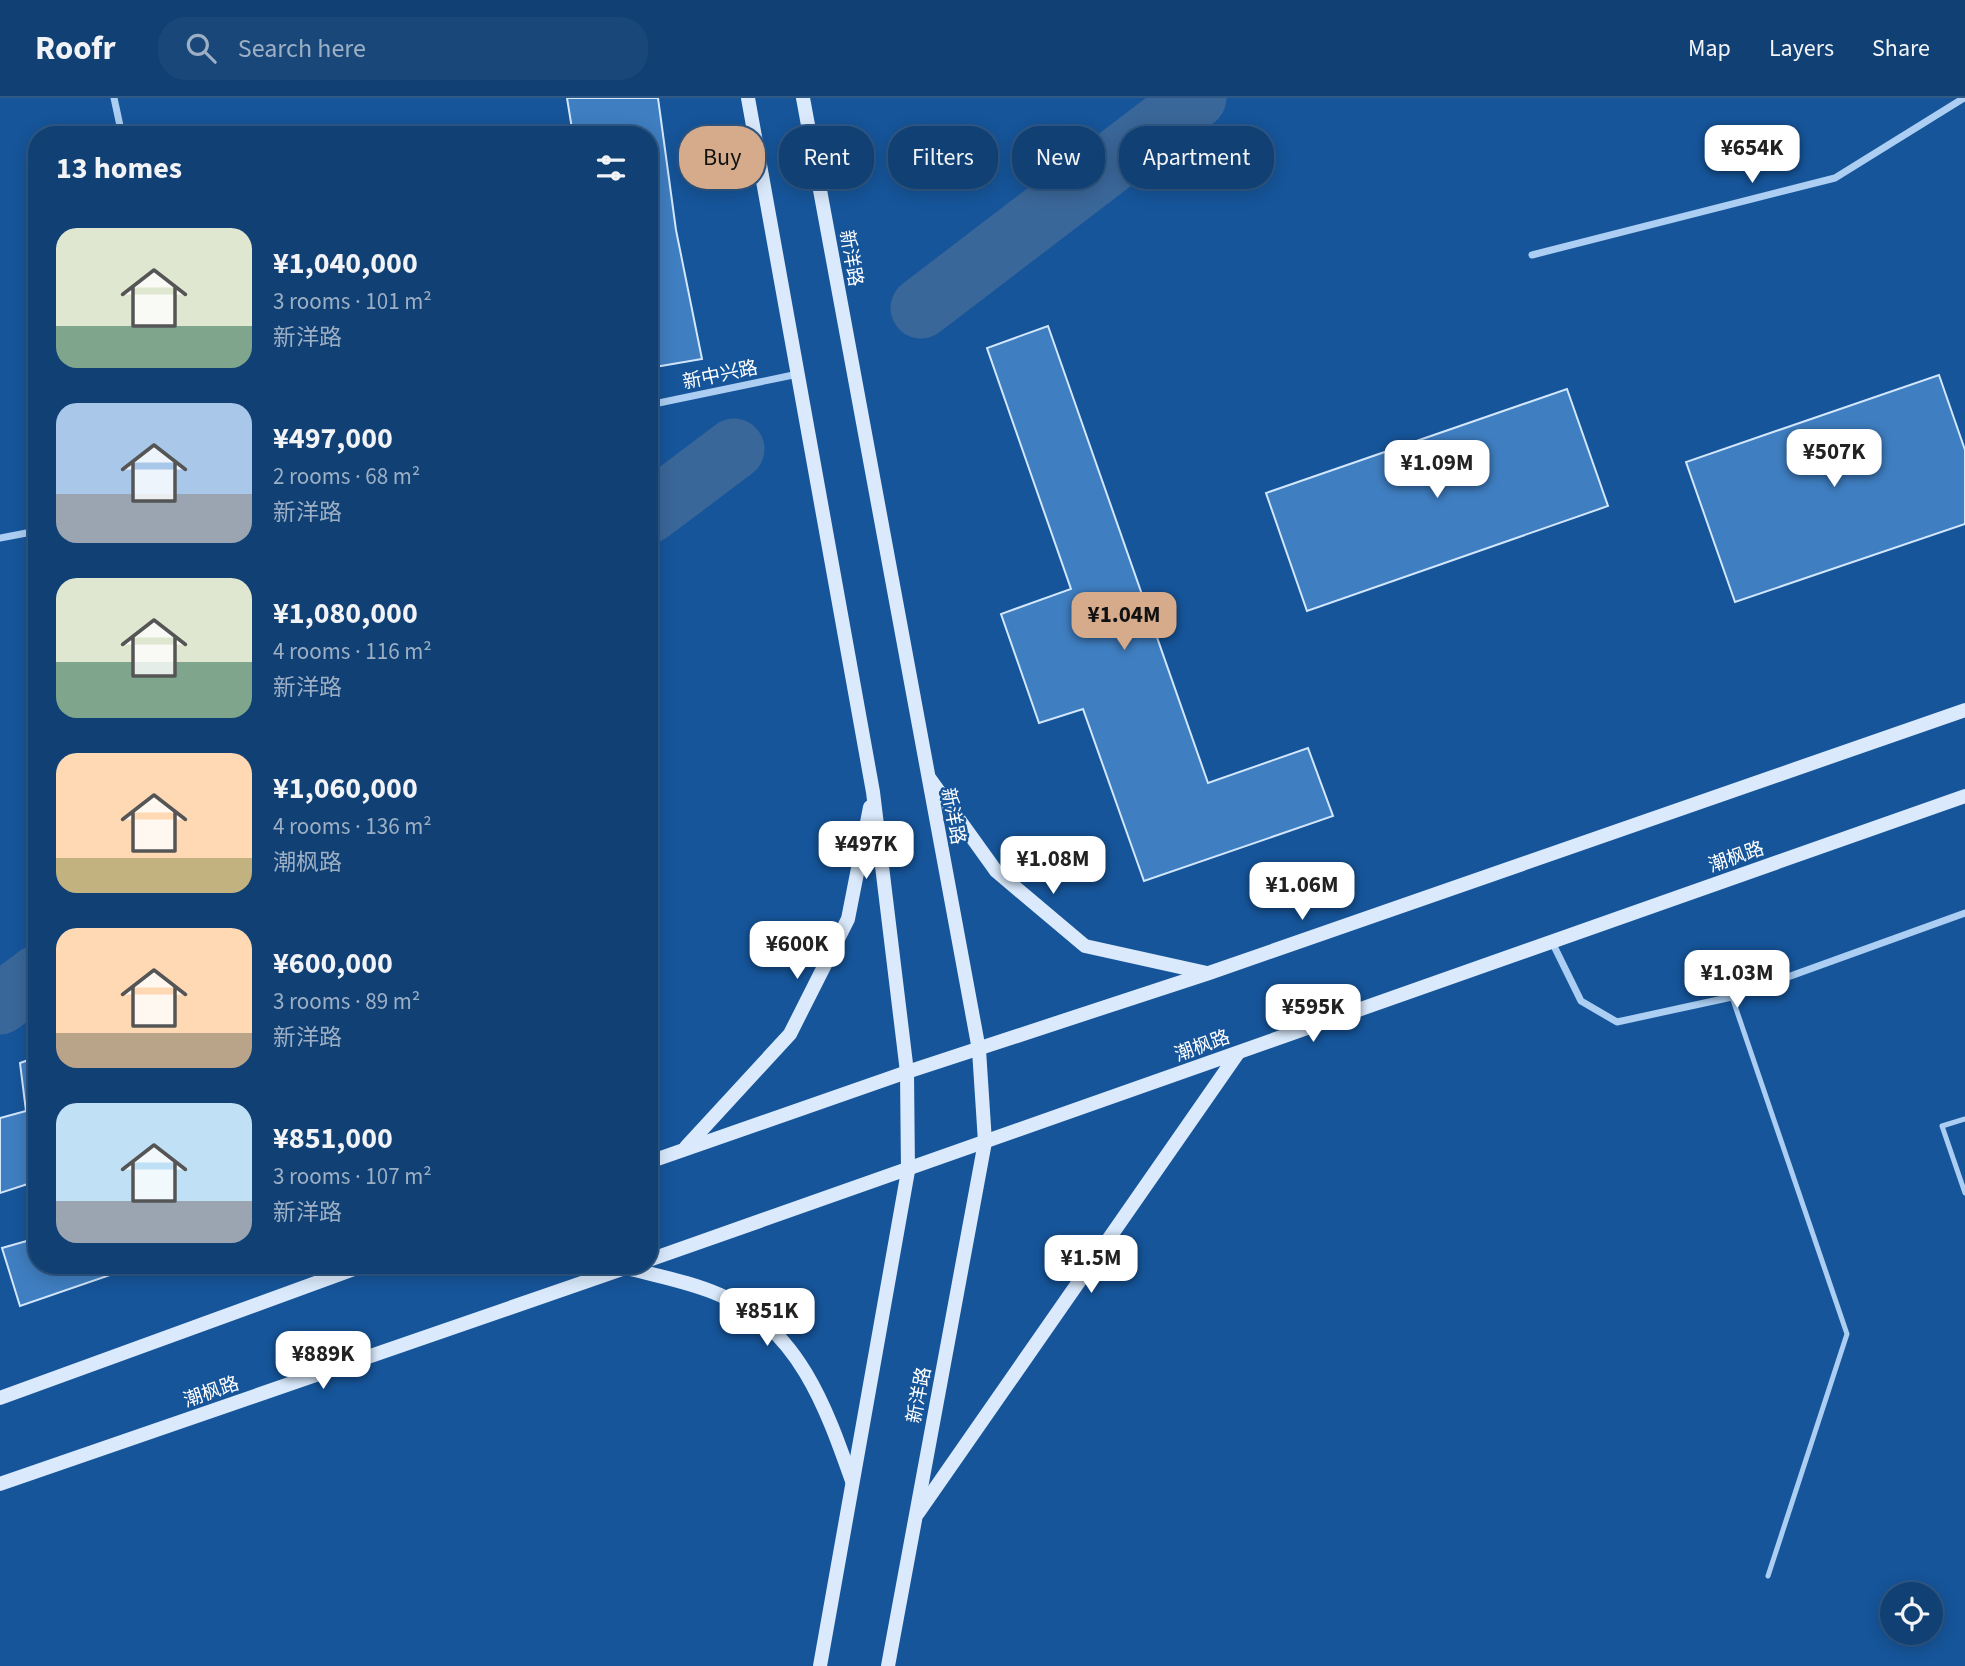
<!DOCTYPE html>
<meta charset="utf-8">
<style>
body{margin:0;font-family:"Source Sans 3","Noto Sans SC",sans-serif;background:#194779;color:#f1f3f6;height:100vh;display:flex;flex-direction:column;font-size:26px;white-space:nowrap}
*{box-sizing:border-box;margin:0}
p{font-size:23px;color:#9cafc5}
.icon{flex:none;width:38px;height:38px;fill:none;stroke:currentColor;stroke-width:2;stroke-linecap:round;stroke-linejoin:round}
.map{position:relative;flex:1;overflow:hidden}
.drawer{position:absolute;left:28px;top:28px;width:630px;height:1148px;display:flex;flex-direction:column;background:#104074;border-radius:28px;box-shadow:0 4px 18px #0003,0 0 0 2px #305986}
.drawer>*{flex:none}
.banner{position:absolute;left:679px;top:28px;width:665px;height:63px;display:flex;gap:14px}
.buttons{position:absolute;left:1880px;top:1484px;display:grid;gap:14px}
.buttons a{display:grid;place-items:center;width:63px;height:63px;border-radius:50%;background:#104074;box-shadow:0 4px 18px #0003,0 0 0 2px #305986;font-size:35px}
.price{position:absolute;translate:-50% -60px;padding:0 16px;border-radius:14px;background:#fff;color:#222;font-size:23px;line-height:46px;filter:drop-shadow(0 2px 4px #0008)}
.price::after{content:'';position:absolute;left:50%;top:42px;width:21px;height:16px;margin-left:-10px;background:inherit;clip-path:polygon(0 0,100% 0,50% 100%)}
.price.active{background:#d6ab8b;color:#111}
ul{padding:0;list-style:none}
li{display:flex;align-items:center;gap:21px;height:175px;padding:0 28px}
li span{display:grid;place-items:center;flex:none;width:196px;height:140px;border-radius:21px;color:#555}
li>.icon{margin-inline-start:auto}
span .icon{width:84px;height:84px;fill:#fffc;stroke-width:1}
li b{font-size:30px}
h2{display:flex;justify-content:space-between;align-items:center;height:84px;padding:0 28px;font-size:30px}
.pill{padding:0 24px;border-radius:28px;background:#104074;box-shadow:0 4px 18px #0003,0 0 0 2px #305986;font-size:24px;line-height:63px}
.pill.active{background:#d6ab8b;color:#111}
header{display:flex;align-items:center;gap:42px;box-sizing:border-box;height:98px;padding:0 35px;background:#104074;border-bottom:2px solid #305986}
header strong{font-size:33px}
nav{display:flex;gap:38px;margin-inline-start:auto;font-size:24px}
.search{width:490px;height:63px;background:#194779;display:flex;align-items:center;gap:18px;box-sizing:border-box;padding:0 24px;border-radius:28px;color:#9cafc5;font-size:26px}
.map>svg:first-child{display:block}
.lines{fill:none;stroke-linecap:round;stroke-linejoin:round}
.river{stroke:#3a6799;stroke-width:61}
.building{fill:#3f7ec1;stroke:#d3e7fc;stroke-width:2}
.service{stroke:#abcef2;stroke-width:5}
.minor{stroke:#abcef2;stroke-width:7}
.secondary{stroke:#daeafc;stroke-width:14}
.labels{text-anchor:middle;stroke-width:5;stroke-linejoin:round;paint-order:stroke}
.street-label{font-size:19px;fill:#fff;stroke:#16559a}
</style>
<header>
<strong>Roofr</strong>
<div class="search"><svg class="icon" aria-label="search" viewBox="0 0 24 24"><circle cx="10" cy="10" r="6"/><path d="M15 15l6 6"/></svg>Search here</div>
<nav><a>Map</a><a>Layers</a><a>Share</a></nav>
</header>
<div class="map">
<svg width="1965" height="1568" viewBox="0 0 1965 1568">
<rect width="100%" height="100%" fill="#16559a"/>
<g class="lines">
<g class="river">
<polyline points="921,210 1196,0"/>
<polyline points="649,415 734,351"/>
<polyline points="0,906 37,878"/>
</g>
</g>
<g class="building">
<polygon points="567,0 658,0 676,132 702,261 649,270 649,37 573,37"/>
<polygon points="1048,228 1208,685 1308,650 1333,718 1144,783 1083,611 1039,625 1001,516 1071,491 987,250"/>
<polygon points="1939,277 1965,352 1965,426 1735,504 1686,364"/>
<polygon points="1567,291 1608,408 1307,513 1266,395"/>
<polygon points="37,959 37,1083 0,1095 0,1020 26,1013 20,965"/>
<polygon points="37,1140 37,1167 139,1167 20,1208 2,1150"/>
</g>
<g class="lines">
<g class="service">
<polyline points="1732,899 1847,1236 1768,1478"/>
<polyline points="1965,1021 1942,1028 1965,1095"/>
</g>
<g class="minor">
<polyline points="114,0 122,37"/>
<polyline points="1532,157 1835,80 1964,0"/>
<polyline points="649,307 798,276"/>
<polyline points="0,440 37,433"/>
<polyline points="1552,844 1581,903 1617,924 1732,899 1965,815"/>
</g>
<g class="secondary">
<polyline points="748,0 873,694 907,974 908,1073 820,1568"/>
<polyline points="803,0 979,952 985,1044 888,1568"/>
<polyline points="930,681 996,773 1085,848 1207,875"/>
<polyline points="686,1049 790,936 848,821 870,709"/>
<polyline points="649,1064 907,974 1209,875 1965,612"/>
<polyline points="649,1162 1965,698"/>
<path d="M627 1170C657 1178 691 1184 720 1197 798 1230 826 1309 852 1383"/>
<polyline points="0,1300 365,1167"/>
<polyline points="0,1386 634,1167"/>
<polyline points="918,1415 1238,955"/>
</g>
</g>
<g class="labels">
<g class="street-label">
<text transform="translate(852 160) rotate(80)" y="7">新洋路</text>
<text transform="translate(720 276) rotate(-12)" y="7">新中兴路</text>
<text transform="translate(954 718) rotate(79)" y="7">新洋路</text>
<text transform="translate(1736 758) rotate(-19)" y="7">潮枫路</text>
<text transform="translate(1202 947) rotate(-20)" y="7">潮枫路</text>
<text transform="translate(211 1293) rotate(-19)" y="7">潮枫路</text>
<text transform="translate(918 1297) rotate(-79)" y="7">新洋路</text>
</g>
</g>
</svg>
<div class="buttons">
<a><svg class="icon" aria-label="locate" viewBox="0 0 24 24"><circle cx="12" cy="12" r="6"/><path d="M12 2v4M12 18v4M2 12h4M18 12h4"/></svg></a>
</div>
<b class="price" style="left:1752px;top:87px">¥654K</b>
<b class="price" style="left:1834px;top:391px">¥507K</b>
<b class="price" style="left:1437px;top:402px">¥1.09M</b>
<b class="price active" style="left:1124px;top:554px">¥1.04M</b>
<b class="price" style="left:866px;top:783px">¥497K</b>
<b class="price" style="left:1053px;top:798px">¥1.08M</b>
<b class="price" style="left:1302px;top:824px">¥1.06M</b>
<b class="price" style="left:797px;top:883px">¥600K</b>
<b class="price" style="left:1737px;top:912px">¥1.03M</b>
<b class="price" style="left:1313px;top:946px">¥595K</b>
<b class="price" style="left:1091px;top:1197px">¥1.5M</b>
<b class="price" style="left:767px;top:1250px">¥851K</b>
<b class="price" style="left:323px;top:1293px">¥889K</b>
<div class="banner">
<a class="pill active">Buy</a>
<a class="pill">Rent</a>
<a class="pill">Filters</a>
<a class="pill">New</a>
<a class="pill">Apartment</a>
</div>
<section class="drawer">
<h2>13 homes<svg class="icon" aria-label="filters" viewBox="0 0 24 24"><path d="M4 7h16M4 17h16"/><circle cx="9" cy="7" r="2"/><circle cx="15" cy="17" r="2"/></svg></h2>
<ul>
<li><span style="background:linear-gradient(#dfe7d0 70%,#7fa58c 0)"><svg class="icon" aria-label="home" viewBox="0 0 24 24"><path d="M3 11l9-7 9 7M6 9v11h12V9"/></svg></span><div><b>¥1,040,000</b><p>3 rooms · 101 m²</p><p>新洋路</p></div></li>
<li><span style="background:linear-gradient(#a9c7e8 65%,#9aa5b1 0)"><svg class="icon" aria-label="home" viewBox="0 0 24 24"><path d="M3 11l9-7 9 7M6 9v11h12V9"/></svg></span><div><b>¥497,000</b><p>2 rooms · 68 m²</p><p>新洋路</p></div></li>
<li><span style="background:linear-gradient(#dfe7d0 60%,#7fa58c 0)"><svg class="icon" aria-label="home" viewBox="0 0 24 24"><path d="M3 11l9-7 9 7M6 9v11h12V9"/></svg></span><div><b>¥1,080,000</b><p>4 rooms · 116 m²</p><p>新洋路</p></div></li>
<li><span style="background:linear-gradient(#ffd9b3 75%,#c2b280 0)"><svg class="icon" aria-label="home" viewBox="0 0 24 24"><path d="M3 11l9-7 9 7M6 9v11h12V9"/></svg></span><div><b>¥1,060,000</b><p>4 rooms · 136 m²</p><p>潮枫路</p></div></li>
<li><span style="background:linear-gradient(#ffd9b3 75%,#b9a48a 0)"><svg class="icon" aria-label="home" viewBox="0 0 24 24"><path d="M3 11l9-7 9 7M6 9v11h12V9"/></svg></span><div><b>¥600,000</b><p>3 rooms · 89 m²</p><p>新洋路</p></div></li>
<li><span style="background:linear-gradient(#bfe0f5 70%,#9aa5b1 0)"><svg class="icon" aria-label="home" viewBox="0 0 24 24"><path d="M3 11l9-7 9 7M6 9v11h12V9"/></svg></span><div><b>¥851,000</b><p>3 rooms · 107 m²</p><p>新洋路</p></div></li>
</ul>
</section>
</div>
